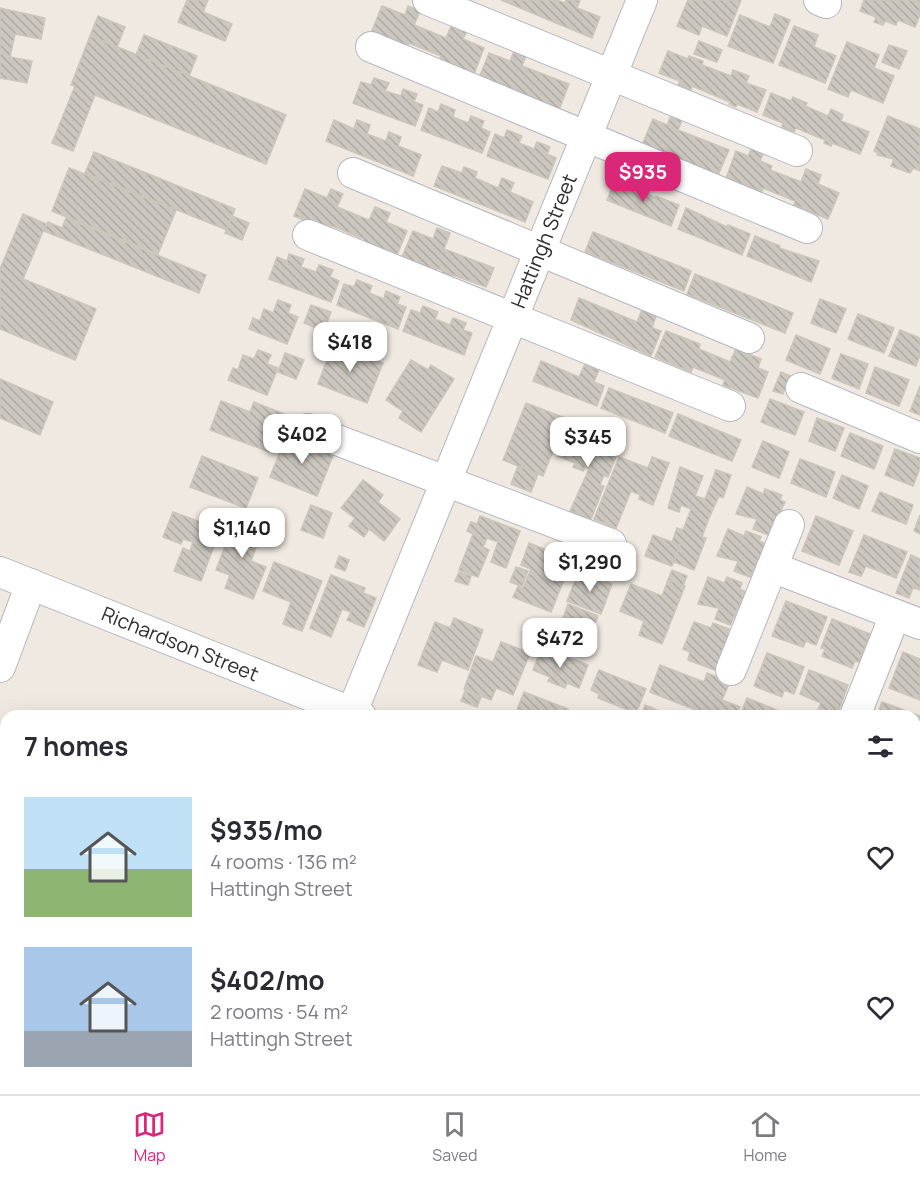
<!DOCTYPE html>
<meta charset="utf-8">
<style>
body{margin:0;font-family:Manrope,sans-serif;background:#f2f2f3;color:#2b2b33;height:100vh;display:flex;flex-direction:column;font-size:22px;white-space:nowrap}
*{box-sizing:border-box;margin:0}
p{font-size:20px;color:#7c7c81}
.icon{flex:none;width:33px;height:33px;fill:none;stroke:currentColor;stroke-width:2;stroke-linecap:round;stroke-linejoin:round}
.map{position:relative;flex:1;overflow:hidden}
.side{position:absolute;left:0px;top:710px;width:921px;height:386px;display:flex;flex-direction:column;background:#fff;border-radius:18px 18px 0 0;box-shadow:0 6px 24px #0002}
.side>*{flex:none}
.price{position:absolute;translate:-50% -51px;padding:0 14px;border-radius:12px;background:#fff;color:#222;font-size:20px;line-height:39px;filter:drop-shadow(0 2px 3px #0008)}
.price::after{content:'';position:absolute;left:50%;top:36px;width:18px;height:14px;margin-left:-9px;background:inherit;clip-path:polygon(0 0,100% 0,50% 100%)}
.price.current{background:#db2777;color:#fff}
ul{padding:0;list-style:none}
li{display:flex;align-items:center;gap:18px;height:150px;padding:0 24px}
li span{display:grid;place-items:center;flex:none;width:168px;height:120px;border-radius:0px;color:#555}
li>.icon{margin-inline-start:auto}
span .icon{width:72px;height:72px;fill:#fffc;stroke-width:1}
li b{font-size:26px}
h2{display:flex;justify-content:space-between;align-items:center;height:72px;padding:0 24px;font-size:26px}
.menu{display:flex;justify-content:space-around;align-items:center;height:84px;border-top:2px solid #e1e1e2;background:#fff;font-size:16px;color:#7c7c81}
.menu a{display:grid;justify-items:center;gap:3px}
.menu .current{color:#db2777}
.map>svg:first-child{display:block}
.building{fill:url(#building-back-hatch);stroke:#cbc5ba;stroke-width:1.5}
.lines{fill:none;stroke-linecap:round;stroke-linejoin:round}
.minor-casing{stroke:#b4b7c1;stroke-width:32}
.minor{stroke:#fff;stroke-width:30}
.labels{text-anchor:middle;stroke-width:5;stroke-linejoin:round;paint-order:stroke}
.street-label{font-size:20px;fill:#2e2e2e;stroke:#fff}
</style>
<div class="map">
<svg width="920" height="1094" viewBox="0 0 920 1094">
<defs>
<pattern id="building-back-hatch" width="6" height="6" patternUnits="userSpaceOnUse" patternTransform="scale(1.5)"><rect width="6" height="6" fill="#cbc7bf"/><path d="M-1 5l2 2M0 0l6 6M5-1l2 2" fill="none" stroke="#afaba4"/></pattern>
</defs>
<rect width="100%" height="100%" fill="#efe9e1"/>
<g class="building">
<polygon points="187,0 208,0 203,12 232,24 225,41 178,22"/>
<polygon points="501,0 556,0 565,3 566,0 580,0 577,8 600,17 592,38"/>
<polygon points="688,0 741,0 727,36 702,26 699,35 677,26"/>
<polygon points="864,0 920,0 920,15 915,27 898,20 896,25 885,21 883,25 874,22 876,17 860,11"/>
<polygon points="382,6 405,15 408,6 420,11 414,25 446,38 452,24 467,31 463,39 484,48 474,74 439,61 441,56 409,43 407,47 371,33"/>
<polygon points="0,8 45,18 41,39 15,34 10,57 32,61 27,83 0,78"/>
<polygon points="775,14 790,20 773,63 728,46 740,15 770,27"/>
<polygon points="98,16 125,27 117,47 90,36"/>
<polygon points="794,26 818,35 814,47 836,56 825,83 779,65"/>
<polygon points="144,35 197,56 189,76 136,55"/>
<polygon points="90,36 286,115 266,164 95,95 73,151 52,143 75,86 71,85"/>
<polygon points="699,41 722,50 717,62 694,54"/>
<polygon points="847,42 879,55 874,68 894,76 883,103 851,90 848,97 828,89"/>
<polygon points="889,45 907,51 899,69 882,62"/>
<polygon points="668,51 688,59 689,56 703,61 702,65 731,76 733,70 749,76 746,83 766,90 757,112 737,104 736,107 729,104 730,102 692,86 691,90 678,85 680,81 659,73"/>
<polygon points="514,52 526,56 522,66 569,84 559,110 479,78 489,53 510,61"/>
<polygon points="374,78 389,83 385,91 401,96 403,89 417,94 414,102 423,105 415,126 353,103 361,82 371,85"/>
<polygon points="771,93 791,101 793,97 807,103 805,106 828,116 831,109 843,115 841,121 869,132 860,154 832,143 831,146 824,143 825,140 796,128 794,132 782,127 783,123 763,115"/>
<polygon points="441,104 455,110 453,117 468,123 471,116 484,121 481,128 490,132 482,153 421,130 429,108 438,112"/>
<polygon points="671,116 682,120 678,130 729,150 718,175 642,145 653,119 667,125"/>
<polygon points="888,116 920,129 920,171 913,168 910,173 891,166 894,159 877,155 878,153 874,151"/>
<polygon points="334,120 354,129 357,120 370,125 367,134 386,141 389,132 401,137 398,146 421,155 413,176 326,141"/>
<polygon points="507,130 522,136 519,143 534,149 537,142 550,147 547,154 556,158 548,179 487,156 495,134 504,138"/>
<polygon points="752,147 764,152 760,161 772,166 770,170 801,182 806,169 821,175 818,184 839,193 828,219 794,205 795,201 763,188 762,192 726,178 736,151 748,156"/>
<polygon points="94,152 235,209 227,230 85,173"/>
<polygon points="442,166 462,173 464,167 477,172 475,178 498,188 502,178 514,183 510,192 533,202 525,222 434,186"/>
<polygon points="69,168 176,210 158,254 52,211"/>
<polygon points="615,180 656,198 656,196 679,205 671,226 607,200"/>
<polygon points="305,189 327,198 331,189 343,194 337,207 369,220 375,207 390,213 386,222 407,231 396,257 362,243 364,239 332,226 330,230 294,216"/>
<polygon points="686,208 727,227 728,225 750,234 742,255 678,229"/>
<polygon points="23,214 46,224 23,279 96,309 75,360 0,329 0,269"/>
<polygon points="232,216 249,223 242,240 225,233"/>
<polygon points="66,218 206,275 199,293 44,231 48,222 62,228"/>
<polygon points="437,228 450,233 444,249 494,268 486,287 453,275 449,285 439,281 443,271 437,268 436,271 402,257 413,231 433,239"/>
<polygon points="593,232 691,271 684,291 585,252"/>
<polygon points="755,236 780,246 779,248 819,261 811,282 747,256"/>
<polygon points="289,254 304,259 301,267 316,272 319,265 333,270 330,277 339,281 331,302 269,279 277,257 287,261"/>
<polygon points="695,274 793,313 785,333 687,294"/>
<polygon points="357,280 372,286 369,293 384,299 386,291 400,297 397,304 406,307 398,329 337,305 344,284 354,287"/>
<polygon points="579,298 637,322 642,310 656,316 652,328 661,331 651,356 571,320"/>
<polygon points="820,299 846,309 836,333 811,323"/>
<polygon points="278,300 291,305 288,313 298,317 287,344 249,329 253,318 260,321 264,309 273,313"/>
<polygon points="311,305 331,312 324,331 304,323"/>
<polygon points="423,306 438,312 435,319 450,325 453,318 466,323 463,330 472,333 464,355 403,331 411,310 420,313"/>
<polygon points="858,314 894,328 884,353 848,339"/>
<polygon points="900,330 920,338 920,355 916,366 889,356"/>
<polygon points="666,331 700,344 699,349 730,362 736,349 761,359 758,368 768,372 758,398 723,385 725,380 693,367 691,372 655,357"/>
<polygon points="796,335 830,349 820,374 786,360"/>
<polygon points="333,344 383,363 367,403 318,384"/>
<polygon points="258,350 271,355 267,364 278,368 267,395 228,380 233,368 238,370 243,355 254,359"/>
<polygon points="285,353 304,360 296,379 278,372"/>
<polygon points="841,354 868,364 859,389 832,378"/>
<polygon points="411,360 428,370 431,365 454,379 421,432 399,418 403,411 386,400"/>
<polygon points="541,361 579,377 585,364 599,370 594,382 604,386 597,406 533,381"/>
<polygon points="875,367 909,380 899,406 866,393"/>
<polygon points="781,372 802,381 797,395 784,390 783,394 773,391"/>
<polygon points="0,379 53,402 40,435 0,418"/>
<polygon points="920,386 920,415 910,411"/>
<polygon points="609,388 673,413 665,433 601,408"/>
<polygon points="770,399 804,412 795,435 761,422"/>
<polygon points="221,401 250,412 254,402 284,414 270,452 210,430"/>
<polygon points="526,403 570,420 557,453 553,451 543,476 503,460"/>
<polygon points="678,414 741,440 732,461 669,436"/>
<polygon points="817,418 844,428 835,451 809,441"/>
<polygon points="569,429 619,449 608,477 604,475 600,485 604,486 591,519 570,511 589,469 585,467 583,471 573,467 575,463 558,456"/>
<polygon points="850,433 883,446 874,469 841,456"/>
<polygon points="287,434 334,453 317,496 270,477"/>
<polygon points="763,441 789,452 779,478 752,467"/>
<polygon points="895,449 920,458 920,468 913,486 885,475"/>
<polygon points="202,456 258,478 246,508 190,487"/>
<polygon points="619,457 648,468 652,457 669,463 653,505 639,499 640,495 631,491 616,528 594,519"/>
<polygon points="800,459 835,472 826,497 791,483"/>
<polygon points="518,466 538,474 531,492 511,484"/>
<polygon points="680,467 703,476 695,496 705,499 716,470 731,475 723,498 719,496 709,518 702,537 706,538 694,570 674,562 680,545 672,542 677,528 683,530 691,509 681,505 679,512 668,508"/>
<polygon points="842,475 868,486 859,509 833,498"/>
<polygon points="363,480 383,495 378,502 400,519 384,541 369,529 364,537 349,526 355,518 341,508"/>
<polygon points="747,487 763,494 765,489 782,495 780,500 785,502 769,535 753,529 757,519 736,514"/>
<polygon points="880,492 913,505 906,524 872,511"/>
<polygon points="311,505 332,513 323,538 301,530"/>
<polygon points="212,509 226,514 201,581 174,571 183,548 190,551 193,542 183,539 181,544 163,537 173,512 206,524"/>
<polygon points="920,515 920,534 914,531"/>
<polygon points="480,516 520,531 506,568 491,562 498,542 487,538 483,547 489,550 478,577 459,570 473,534 467,531 471,522 477,524"/>
<polygon points="816,516 853,531 839,565 802,551"/>
<polygon points="236,517 264,527 251,561 266,567 253,599 225,588 230,575 216,570"/>
<polygon points="728,529 744,536 746,531 761,537 759,541 766,544 750,577 734,571 738,561 717,556"/>
<polygon points="653,535 680,545 672,566 645,556"/>
<polygon points="864,535 907,552 896,578 866,566 861,576 849,572"/>
<polygon points="529,543 572,560 551,612 513,597 518,586 523,588 531,569 521,565"/>
<polygon points="911,555 920,559 920,590 913,588 909,598 896,593"/>
<polygon points="339,556 349,560 345,571 335,567"/>
<polygon points="274,562 322,581 302,631 283,624 291,602 263,591"/>
<polygon points="516,567 528,571 522,586 510,582"/>
<polygon points="672,570 687,576 683,586 668,580"/>
<polygon points="579,571 612,584 601,614 567,601"/>
<polygon points="459,572 471,576 468,585 455,581"/>
<polygon points="331,575 365,588 363,593 376,598 364,627 347,620 351,612 342,609 331,637 310,628"/>
<polygon points="708,577 724,583 727,577 742,583 740,589 746,592 730,625 715,619 719,608 698,604"/>
<polygon points="668,580 685,586 662,644 639,635 644,621 620,611 631,584 662,596"/>
<polygon points="786,601 827,617 816,645 806,641 803,647 772,636"/>
<polygon points="568,604 598,616 593,629 586,627 583,634 574,630 577,623 563,618"/>
<polygon points="454,618 483,630 468,670 442,660 437,672 418,665 435,622 450,628"/>
<polygon points="832,619 870,634 859,662 855,661 852,668 822,656 825,649 821,648"/>
<polygon points="694,622 711,628 713,623 729,629 727,635 734,637 717,671 688,660 690,652 683,649"/>
<polygon points="501,642 530,653 513,695 496,688 491,700 464,689 476,656 493,662"/>
<polygon points="542,647 588,665 579,688 567,683 565,688 548,681 550,677 533,670"/>
<polygon points="903,652 920,659 920,700 889,688"/>
<polygon points="767,653 804,667 794,694 784,690 782,697 754,686"/>
<polygon points="660,665 704,682 707,673 730,682 722,700 740,707 736,716 711,716 650,692"/>
<polygon points="599,670 646,689 636,713 598,698 599,694 591,690"/>
<polygon points="809,670 848,685 837,716 817,712 821,703 800,694"/>
<polygon points="465,691 481,697 477,707 461,701"/>
<polygon points="524,692 568,709 566,716 525,716 516,712"/>
<polygon points="747,698 779,711 777,716 740,716"/>
<polygon points="882,702 920,716 920,730 915,742 915,716 877,716"/>
<polygon points="645,705 671,716 641,716"/>
<polygon points="917,854 920,855 920,883 915,881"/>
<polygon points="619,1089 647,1089 645,1094 631,1094"/>
</g>
<g class="lines">
<defs>
<g id="minor">
<polyline points="428,0 797,151"/>
<polyline points="819,0 826,3"/>
<polyline points="371,47 807,228"/>
<polyline points="353,173 749,338"/>
<polyline points="308,235 730,406"/>
<polyline points="801,388 920,438"/>
<polyline points="308,429 611,544"/>
<polyline points="772,567 920,624"/>
<polyline points="0,572 361,716"/>
<polyline points="0,667 31,584"/>
<polyline points="731,670 789,525"/>
<polyline points="352,712 642,0"/>
<polyline points="855,716 895,615"/>
<polyline points="0,903 6,905"/>
<polyline points="915,939 920,941"/>
<polyline points="442,1089 455,1094"/>
<polyline points="663,1094 665,1089"/>
</g>
</defs>
<use href="#minor" class="minor-casing"/>
<use href="#minor" class="minor"/>
</g>
<g class="labels">
<g class="street-label">
<text transform="translate(544 241) rotate(-68)" y="7">Hattingh Street</text>
<text transform="translate(180 644) rotate(22)" y="7">Richardson Street</text>
</g>
</g>
</svg>
<b class="price current" style="left:643px;top:203px">$935</b>
<b class="price" style="left:350px;top:373px">$418</b>
<b class="price" style="left:302px;top:465px">$402</b>
<b class="price" style="left:588px;top:468px">$345</b>
<b class="price" style="left:242px;top:559px">$1,140</b>
<b class="price" style="left:590px;top:593px">$1,290</b>
<b class="price" style="left:560px;top:669px">$472</b>
<section class="side">
<h2>7 homes<svg class="icon" aria-label="filters" viewBox="0 0 24 24"><path d="M4 7h16M4 17h16"/><circle cx="9" cy="7" r="2"/><circle cx="15" cy="17" r="2"/></svg></h2>
<ul>
<li><span style="background:linear-gradient(#bfe0f5 60%,#8fb573 0)"><svg class="icon" aria-label="home" viewBox="0 0 24 24"><path d="M3 11l9-7 9 7M6 9v11h12V9"/></svg></span><div><b>$935/mo</b><p>4 rooms · 136 m²</p><p>Hattingh Street</p></div><svg class="icon" aria-label="heart" viewBox="0 0 24 24"><path d="M12 20l-8-8c-3-5 5-10 8-4 3-6 11-1 8 4z"/></svg></li>
<li><span style="background:linear-gradient(#a9c7e8 70%,#9aa5b1 0)"><svg class="icon" aria-label="home" viewBox="0 0 24 24"><path d="M3 11l9-7 9 7M6 9v11h12V9"/></svg></span><div><b>$402/mo</b><p>2 rooms · 54 m²</p><p>Hattingh Street</p></div><svg class="icon" aria-label="heart" viewBox="0 0 24 24"><path d="M12 20l-8-8c-3-5 5-10 8-4 3-6 11-1 8 4z"/></svg></li>
</ul>
</section>
</div>
<nav class="menu">
<a class="current"><svg class="icon" aria-label="map" viewBox="0 0 24 24"><path d="M3 6l6-2 6 2 6-2v14l-6 2-6-2-6 2zM9 4v14M15 6v14"/></svg>Map</a>
<a><svg class="icon" aria-label="saved" viewBox="0 0 24 24"><path d="M7 4h10v16l-5-4-5 4z"/></svg>Saved</a>
<a><svg class="icon" aria-label="home" viewBox="0 0 24 24"><path d="M3 11l9-7 9 7M6 9v11h12V9"/></svg>Home</a>
</nav>
